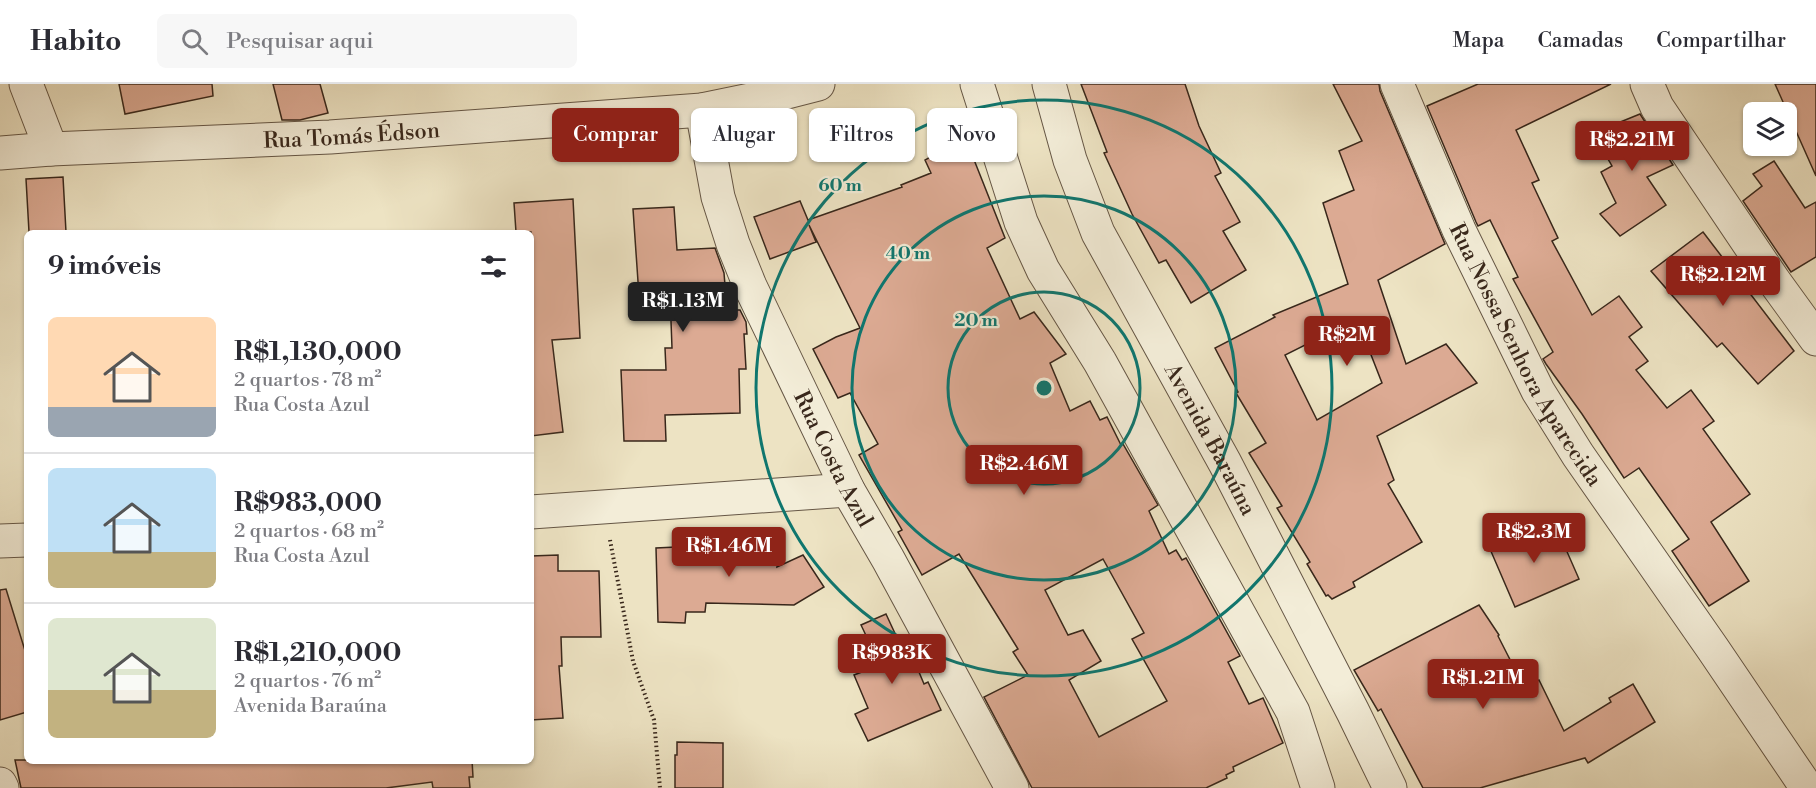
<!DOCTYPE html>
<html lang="pt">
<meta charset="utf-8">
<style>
body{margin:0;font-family:"Libre Bodoni",serif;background:#f7f7f7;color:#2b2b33;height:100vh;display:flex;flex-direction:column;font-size:22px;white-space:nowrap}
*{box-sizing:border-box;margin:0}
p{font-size:20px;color:#7c7c81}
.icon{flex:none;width:33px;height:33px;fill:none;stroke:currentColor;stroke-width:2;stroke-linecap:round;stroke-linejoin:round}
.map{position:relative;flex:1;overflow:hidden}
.drawer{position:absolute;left:24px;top:146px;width:510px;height:534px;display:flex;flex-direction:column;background:#fff;border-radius:9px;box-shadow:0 2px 4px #0004}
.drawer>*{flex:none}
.top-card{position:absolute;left:552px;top:24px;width:570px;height:54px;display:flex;gap:12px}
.controls{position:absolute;left:1743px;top:18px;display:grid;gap:12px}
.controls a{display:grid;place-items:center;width:54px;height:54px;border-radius:9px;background:#fff;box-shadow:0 2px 4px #0004;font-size:30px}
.price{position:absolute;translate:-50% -51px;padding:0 14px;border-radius:6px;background:#8f2418;color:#fff;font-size:20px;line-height:39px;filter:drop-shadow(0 2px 3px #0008)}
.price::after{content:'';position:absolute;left:50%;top:36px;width:18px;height:14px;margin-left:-9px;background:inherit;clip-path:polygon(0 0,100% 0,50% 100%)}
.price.current{background:#222;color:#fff}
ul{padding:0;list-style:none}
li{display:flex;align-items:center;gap:18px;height:150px;padding:0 24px}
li+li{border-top:2px solid #e1e1e2}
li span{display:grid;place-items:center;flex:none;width:168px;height:120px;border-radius:9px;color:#555}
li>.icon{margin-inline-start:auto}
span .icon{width:72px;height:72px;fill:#fffc;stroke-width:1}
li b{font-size:26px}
h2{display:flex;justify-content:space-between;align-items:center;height:72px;padding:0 24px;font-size:26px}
.tag{padding:0 21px;border-radius:9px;background:#fff;box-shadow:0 2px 4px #0004;font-size:21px;line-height:54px}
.tag.current{background:#8f2418;color:#fff}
header{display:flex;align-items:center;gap:36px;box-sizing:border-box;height:84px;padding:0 30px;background:#fff;border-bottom:2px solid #e1e1e2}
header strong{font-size:28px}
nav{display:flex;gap:33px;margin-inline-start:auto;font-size:21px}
.search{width:420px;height:54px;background:#f7f7f7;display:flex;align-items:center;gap:15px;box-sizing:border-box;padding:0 21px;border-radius:9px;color:#7c7c81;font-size:22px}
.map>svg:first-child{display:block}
.building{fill:#dcaa93;stroke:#38271b;stroke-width:1.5;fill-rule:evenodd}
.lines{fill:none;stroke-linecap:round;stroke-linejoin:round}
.minor-casing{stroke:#655645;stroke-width:35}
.path{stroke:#38271b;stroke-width:4;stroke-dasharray:1.5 3;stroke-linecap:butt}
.minor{stroke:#f3edd8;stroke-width:33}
.ring{fill:none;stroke:#0f766e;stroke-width:3}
.labels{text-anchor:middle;stroke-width:4.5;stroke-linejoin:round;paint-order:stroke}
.street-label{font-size:22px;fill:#38271b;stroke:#f3edd8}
.centre{fill:#0f766e;stroke:#f3edd8;stroke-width:3}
.ring-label{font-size:18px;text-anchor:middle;font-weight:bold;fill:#0f766e;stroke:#f3edd8;stroke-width:4.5;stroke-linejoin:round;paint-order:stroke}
</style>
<header>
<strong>Habito</strong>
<div class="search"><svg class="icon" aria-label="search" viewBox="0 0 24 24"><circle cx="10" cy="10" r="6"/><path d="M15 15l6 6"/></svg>Pesquisar aqui</div>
<nav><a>Mapa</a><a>Camadas</a><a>Compartilhar</a></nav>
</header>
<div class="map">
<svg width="1816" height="704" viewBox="0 0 1816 704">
<rect width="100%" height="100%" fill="#ede3c3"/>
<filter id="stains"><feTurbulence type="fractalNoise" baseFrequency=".00333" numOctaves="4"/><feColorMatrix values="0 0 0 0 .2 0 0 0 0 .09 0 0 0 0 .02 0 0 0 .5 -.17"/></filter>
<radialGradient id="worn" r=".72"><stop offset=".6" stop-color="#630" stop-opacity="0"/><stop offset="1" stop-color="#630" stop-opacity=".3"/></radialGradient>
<g class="building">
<polygon points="119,0 212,0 213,12 125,30"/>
<polygon points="273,0 320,0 328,29 300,36 282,36"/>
<polygon points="1081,0 1185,0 1199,42 1221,89 1215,92 1240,138 1223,147 1246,186 1191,219 1166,176 1159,179 1132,130 1104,69 1107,68"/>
<path d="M1333 0H1379L1380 7 1445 160 1378 196 1406 280 1446 260 1477 299 1377 352 1394 396 1388 400 1422 458 1353 498 1355 503 1332 515 1328 511 1326 512 1307 480 1310 478 1277 424 1282 422 1249 369 1266 359 1236 309 1238 308 1215 264 1275 233 1273 231 1348 200 1323 119 1354 106 1339 67 1362 57ZM1357 235 1382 299 1317 336 1285 271Z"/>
<polygon points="1478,0 1611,0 1516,46 1539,96 1532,99 1558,154 1552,157 1592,231 1619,212 1642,243 1629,253 1648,277 1636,286 1667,324 1691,306 1714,337 1703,345 1750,410 1711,438 1749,497 1709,522 1672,467 1689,455 1639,384 1624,394 1582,330 1546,280 1543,275 1553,268 1513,195 1518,193 1490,136 1478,142 1476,138 1427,22"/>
<polygon points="1775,0 1816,0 1816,92"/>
<polygon points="1640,30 1673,81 1647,93 1666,121 1620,152 1600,130 1616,119 1601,88 1612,82 1593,49"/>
<path d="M965 53 1005 154 987 164 1020 235 1034 228 1066 270 1050 279 1070 327 1090 317 1100 336 1107 333 1121 361 1123 360 1158 421 1149 427 1169 470 1176 466 1182 476 1186 474 1240 572 1228 578 1249 620 1263 614 1283 659 1233 683 1234 687 1226 691 1227 694 1206 704H1032L984 613 1028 591 1013 568 1018 565 959 470 922 491 898 448 902 446 859 371 878 360 850 309 838 314 813 265 836 253 860 244 809 141 816 158 770 175 754 133 800 117 808 136 902 103 901 101 931 89 925 76ZM1103 475 1144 549 1132 555 1167 617 1099 653 1069 596 1101 577 1083 546 1068 551 1045 506Z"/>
<polygon points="1774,77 1805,124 1816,118 1816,173 1791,188 1743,117 1762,102 1753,90"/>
<polygon points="63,93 66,148 29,148 26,95"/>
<polygon points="573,115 580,254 552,256 563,348 531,352 531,148 516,148 514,119"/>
<polygon points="674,123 677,166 715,164 724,189 727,226 740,226 746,238 747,250 744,250 746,285 739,285 740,329 665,331 666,357 624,357 621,286 666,286 665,264 672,264 670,210 639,212 633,125"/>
<polygon points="1703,148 1794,267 1758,300 1722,259 1717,263 1651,187"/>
<polygon points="1554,438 1579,495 1515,523 1490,465"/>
<polygon points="740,454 781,457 777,483 803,471 824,503 794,521 706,519 705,528 686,528 685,539 658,538 656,464 740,460"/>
<polygon points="558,471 558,487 599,487 601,553 561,553 562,582 559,582 563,634 531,636 531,472"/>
<polygon points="6,505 27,573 27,628 0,636 0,506"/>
<polygon points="1479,521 1499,551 1498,552 1524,603 1539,596 1564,647 1611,618 1609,614 1633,600 1655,638 1588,679 1585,674 1480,704 1423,704 1381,625 1378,627 1354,586"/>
<polygon points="886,530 905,571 911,569 924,600 928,598 941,626 868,657 855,630 868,624 854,591 880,581 861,541"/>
<polygon points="677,658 723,659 723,704 675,704 675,671 677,671"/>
<polygon points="15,676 472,676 473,693 469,693 470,704 433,704 432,698 386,704 21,704"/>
</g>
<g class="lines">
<defs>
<g id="minor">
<polyline points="26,0 51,65"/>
<polyline points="977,0 1021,138 1043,186 1100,278 1293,628 1318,704"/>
<path id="s1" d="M1049 0 1070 76 1098 149 1225 379 1353 628 1390 704"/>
<path id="s2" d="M1397 0 1459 146 1538 307 1578 371 1713 565 1807 704"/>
<polyline points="1647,0 1657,23 1774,197 1816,255"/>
<path id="s3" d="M702 26 718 113 733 160 750 202 848 406 888 475 1012 704"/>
<path id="s4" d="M0 69 51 65 330 53 702 26 779 10 818 0"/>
<polyline points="531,428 848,406"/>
<polyline points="0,457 27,456"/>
<polyline points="0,700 2,704"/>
</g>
</defs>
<use href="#minor" class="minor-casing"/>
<polyline class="path" points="610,456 633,577 654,636 660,704"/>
<use href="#minor" class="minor"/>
</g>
<g class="ring">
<circle cx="1044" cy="304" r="96"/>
<circle cx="1044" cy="304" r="192"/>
<circle cx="1044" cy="304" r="288"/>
</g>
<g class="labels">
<g class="street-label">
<text dy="8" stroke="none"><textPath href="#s4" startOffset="352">Rua Tomás Édson</textPath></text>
<text dy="8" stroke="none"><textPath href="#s2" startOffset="300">Rua Nossa Senhora Aparecida</textPath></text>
<text dy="8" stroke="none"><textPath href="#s1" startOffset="392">Avenida Baraúna</textPath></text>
<text dy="8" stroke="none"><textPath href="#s3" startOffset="375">Rua Costa Azul</textPath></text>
</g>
</g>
<circle cx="1044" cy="304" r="9" class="centre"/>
<g class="ring-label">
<text x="840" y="107">60 m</text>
<text x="908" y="175">40 m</text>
<text x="976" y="242">20 m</text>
</g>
<rect width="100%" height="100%" filter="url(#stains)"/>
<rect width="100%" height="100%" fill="url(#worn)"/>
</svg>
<div class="controls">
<a><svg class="icon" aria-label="layers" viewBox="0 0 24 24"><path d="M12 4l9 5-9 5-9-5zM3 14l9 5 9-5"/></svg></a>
</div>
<b class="price" style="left:1632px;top:88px">R$2.21M</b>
<b class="price" style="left:1723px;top:223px">R$2.12M</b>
<b class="price current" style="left:683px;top:249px">R$1.13M</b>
<b class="price" style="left:1347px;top:283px">R$2M</b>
<b class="price" style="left:1024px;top:412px">R$2.46M</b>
<b class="price" style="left:1534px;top:480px">R$2.3M</b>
<b class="price" style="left:729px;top:494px">R$1.46M</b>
<b class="price" style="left:892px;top:601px">R$983K</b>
<b class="price" style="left:1483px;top:626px">R$1.21M</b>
<div class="top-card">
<a class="tag current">Comprar</a>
<a class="tag">Alugar</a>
<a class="tag">Filtros</a>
<a class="tag">Novo</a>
</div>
<section class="drawer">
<h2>9 imóveis<svg class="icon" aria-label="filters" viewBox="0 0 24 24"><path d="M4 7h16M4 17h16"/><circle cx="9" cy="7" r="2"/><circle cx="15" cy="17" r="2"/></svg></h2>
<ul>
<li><span style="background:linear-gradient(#ffd9b3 75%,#9aa5b1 0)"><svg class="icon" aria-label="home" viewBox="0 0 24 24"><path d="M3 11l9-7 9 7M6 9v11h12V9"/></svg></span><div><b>R$1,130,000</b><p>2 quartos · 78 m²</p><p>Rua Costa Azul</p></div></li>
<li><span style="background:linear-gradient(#bfe0f5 70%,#c2b280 0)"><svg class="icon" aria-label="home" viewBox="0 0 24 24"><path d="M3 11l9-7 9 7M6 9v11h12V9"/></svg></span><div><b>R$983,000</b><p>2 quartos · 68 m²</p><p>Rua Costa Azul</p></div></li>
<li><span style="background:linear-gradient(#dfe7d0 60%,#c2b280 0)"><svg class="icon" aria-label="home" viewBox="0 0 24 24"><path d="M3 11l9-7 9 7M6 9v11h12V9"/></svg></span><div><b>R$1,210,000</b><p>2 quartos · 76 m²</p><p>Avenida Baraúna</p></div></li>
</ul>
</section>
</div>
